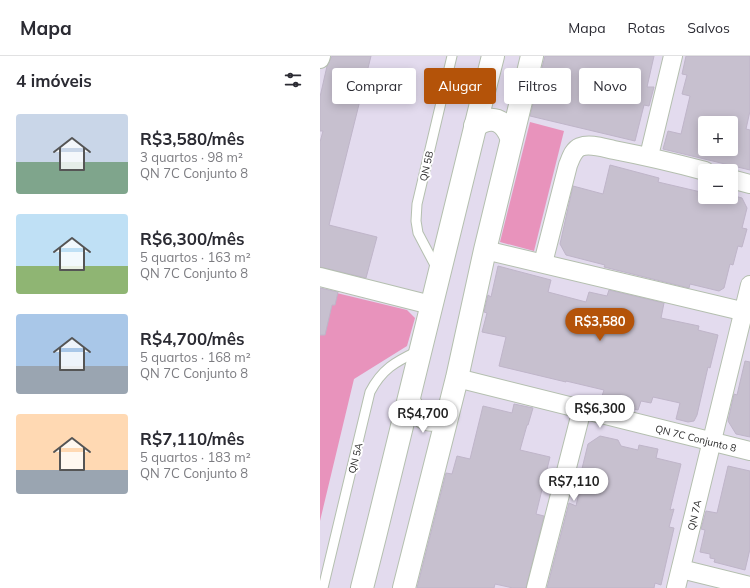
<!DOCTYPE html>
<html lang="pt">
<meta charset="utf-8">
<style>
body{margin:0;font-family:Mulish,sans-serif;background:#f2f2f3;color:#2b2b33;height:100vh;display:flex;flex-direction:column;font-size:15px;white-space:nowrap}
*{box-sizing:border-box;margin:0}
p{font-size:13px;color:#7c7c81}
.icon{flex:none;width:22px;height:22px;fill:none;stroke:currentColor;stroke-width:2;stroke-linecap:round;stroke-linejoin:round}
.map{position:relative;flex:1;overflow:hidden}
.details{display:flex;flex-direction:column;background:#fff;width:320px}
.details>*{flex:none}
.hud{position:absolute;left:12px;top:12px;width:358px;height:36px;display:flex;gap:8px}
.fabs{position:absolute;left:378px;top:60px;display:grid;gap:8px}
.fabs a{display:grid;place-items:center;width:40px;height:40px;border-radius:4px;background:#fff;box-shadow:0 2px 10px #0003;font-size:20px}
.price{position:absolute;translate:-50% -34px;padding:0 9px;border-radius:14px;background:#fff;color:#222;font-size:13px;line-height:26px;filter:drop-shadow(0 1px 2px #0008)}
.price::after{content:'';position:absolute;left:50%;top:24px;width:12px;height:9px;margin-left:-6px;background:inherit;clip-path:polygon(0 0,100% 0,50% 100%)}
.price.on{background:#b45309;color:#fff}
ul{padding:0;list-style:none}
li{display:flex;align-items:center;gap:12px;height:100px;padding:0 16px}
li span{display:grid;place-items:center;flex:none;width:112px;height:80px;border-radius:4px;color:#555}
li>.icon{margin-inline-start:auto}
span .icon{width:48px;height:48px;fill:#fffc;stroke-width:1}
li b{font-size:17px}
h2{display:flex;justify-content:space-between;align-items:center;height:48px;padding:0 16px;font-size:17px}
.chip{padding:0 14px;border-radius:4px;background:#fff;box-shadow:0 2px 10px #0003;font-size:14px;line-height:36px}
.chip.on{background:#b45309;color:#fff}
header{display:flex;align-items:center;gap:24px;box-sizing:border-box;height:56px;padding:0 20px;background:#fff;border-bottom:1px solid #e1e1e2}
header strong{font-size:19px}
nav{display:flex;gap:22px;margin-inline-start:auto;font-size:14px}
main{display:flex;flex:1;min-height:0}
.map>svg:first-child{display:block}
.green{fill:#e893bc}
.building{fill:#c7c0cf;stroke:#bfb5c9;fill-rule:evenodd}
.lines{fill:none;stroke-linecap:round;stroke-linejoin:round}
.service-casing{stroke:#b4bfaf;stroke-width:11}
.minor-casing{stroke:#b4bfaf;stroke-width:20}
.secondary-casing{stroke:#b4bfaf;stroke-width:24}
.service{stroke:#fff;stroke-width:9}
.minor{stroke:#fff;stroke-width:18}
.secondary{stroke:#fff;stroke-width:22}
.labels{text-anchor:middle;stroke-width:4;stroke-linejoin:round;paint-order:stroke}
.street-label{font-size:10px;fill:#2a2a2a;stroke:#fff}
</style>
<header>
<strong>Mapa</strong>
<nav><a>Mapa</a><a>Rotas</a><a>Salvos</a></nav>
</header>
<main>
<section class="details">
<h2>4 imóveis<svg class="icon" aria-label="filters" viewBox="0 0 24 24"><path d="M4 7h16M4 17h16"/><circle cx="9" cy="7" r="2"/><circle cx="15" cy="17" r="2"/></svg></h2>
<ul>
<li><span style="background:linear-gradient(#c9d6e8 60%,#7fa58c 0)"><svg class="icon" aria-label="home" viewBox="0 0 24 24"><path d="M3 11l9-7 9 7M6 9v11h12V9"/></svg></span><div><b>R$3,580/mês</b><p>3 quartos · 98 m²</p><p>QN 7C Conjunto 8</p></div></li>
<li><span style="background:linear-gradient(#bfe0f5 65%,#8fb573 0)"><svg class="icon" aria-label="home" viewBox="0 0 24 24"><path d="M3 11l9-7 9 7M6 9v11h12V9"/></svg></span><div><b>R$6,300/mês</b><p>5 quartos · 163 m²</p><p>QN 7C Conjunto 8</p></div></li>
<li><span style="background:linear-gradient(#a9c7e8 65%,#9aa5b1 0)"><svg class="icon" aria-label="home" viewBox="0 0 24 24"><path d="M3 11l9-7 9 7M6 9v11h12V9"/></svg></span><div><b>R$4,700/mês</b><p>5 quartos · 168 m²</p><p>QN 7C Conjunto 8</p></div></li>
<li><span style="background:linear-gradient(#ffd9b3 70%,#9aa5b1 0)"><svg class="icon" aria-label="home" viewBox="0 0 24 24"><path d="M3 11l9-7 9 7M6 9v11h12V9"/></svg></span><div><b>R$7,110/mês</b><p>5 quartos · 183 m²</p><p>QN 7C Conjunto 8</p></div></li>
</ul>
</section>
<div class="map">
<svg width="430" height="532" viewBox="0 0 430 532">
<rect width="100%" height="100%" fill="#e3dbee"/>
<g class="green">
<polygon points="210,66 244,75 214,195 180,186"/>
<polygon points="0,233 87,254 95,262 87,290 34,323 0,465"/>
</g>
<g class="building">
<polygon points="12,0 51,0 9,169 57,181 46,222 0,211 0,86 3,75 0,75 0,41 7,10"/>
<polygon points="225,0 334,0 327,31 334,31 329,50 324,49 315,85 210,60"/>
<path d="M366 0H430V55L426 73 430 74V114L343 93 348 75 361 78 370 40 362 38 367 19 362 18ZM385 67H411V93H385Z"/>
<polygon points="290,109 339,122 338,126 385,137 385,141 411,141 411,139 422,142 427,152 422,172 427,173 422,191 418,190 413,209 410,208 404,232 399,235 370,228 369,232 284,211 285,209 246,199 240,188 253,130 283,138"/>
<polygon points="178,210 231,224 228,236 266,246 269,236 287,240 289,234 344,247 341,262 379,270 378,274 398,279 390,312 388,311 377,359 374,365 368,366 356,363 360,347 333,341 331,347 321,345 318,354 299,349 300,344 282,340 284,334 246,325 246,326 179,310 186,281 162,276 167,257 164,256 168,239 171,241"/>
<polygon points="0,232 18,236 15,249 12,249 5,279 0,279"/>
<polygon points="425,305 430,306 430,381 416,378 408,365 414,338 417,339"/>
<polygon points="194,348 213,352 208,369 207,369 200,394 230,401 216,458 224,460 206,532 193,532 175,528 174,532 97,532 126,417 132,418 137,400 150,403 163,350 192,357"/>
<polygon points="280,380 298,384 301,390 318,394 319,389 338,393 336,402 361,408 350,454 354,453 349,471 354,472 341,529 335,527 334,532 227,532 249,447 256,450 261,428 259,425 268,388"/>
<polygon points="408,410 430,415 430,493 425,514 394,506 395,503 390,502 390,498 380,496 385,474 381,473 386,455 397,457"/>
</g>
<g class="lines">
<defs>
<g id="service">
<polyline points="117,213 98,177 96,165 97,148 132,0"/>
<path d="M3 532 50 336C62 313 75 306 98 295"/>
</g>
<g id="minor">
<polyline points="0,3 1,0"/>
<polyline points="329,100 353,0"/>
<polyline points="411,123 430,128"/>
<polyline points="165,194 430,257"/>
<path d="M223 207 248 109C251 102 253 94 260 91 270 87 284 92 294 94 325 100 355 107 385 115"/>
<polyline points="0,221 111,249"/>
<polyline points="137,322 430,395"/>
<polyline points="361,513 430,530"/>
<polyline points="216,532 262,353"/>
<polyline points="356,532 430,229"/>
</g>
<g id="secondary">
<path d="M155 70C172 58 184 64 191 81"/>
<path d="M89 345C94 355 106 368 118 362 122 361 125 356 128 354"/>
<path d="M42 532C87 355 128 177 173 0"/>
<polyline points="84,532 137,322 165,194 212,0"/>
</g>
</defs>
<use href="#service" class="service-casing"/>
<use href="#minor" class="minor-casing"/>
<use href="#secondary" class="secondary-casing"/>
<use href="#service" class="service"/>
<use href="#minor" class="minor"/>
<use href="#secondary" class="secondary"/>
</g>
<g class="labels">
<g class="street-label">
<text transform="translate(106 110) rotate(-77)" y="4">QN 5B</text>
<text transform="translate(376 382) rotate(14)" y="4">QN 7C Conjunto 8</text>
<text transform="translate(35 402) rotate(-76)" y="4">QN 5A</text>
<text transform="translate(374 459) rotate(-77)" y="4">QN 7A</text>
</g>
</g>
</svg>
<div class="fabs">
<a>+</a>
<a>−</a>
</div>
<b class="price on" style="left:280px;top:286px">R$3,580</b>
<b class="price" style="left:280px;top:373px">R$6,300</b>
<b class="price" style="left:103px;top:378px">R$4,700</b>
<b class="price" style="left:254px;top:446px">R$7,110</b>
<div class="hud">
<a class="chip">Comprar</a>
<a class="chip on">Alugar</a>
<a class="chip">Filtros</a>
<a class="chip">Novo</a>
</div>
</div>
</main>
